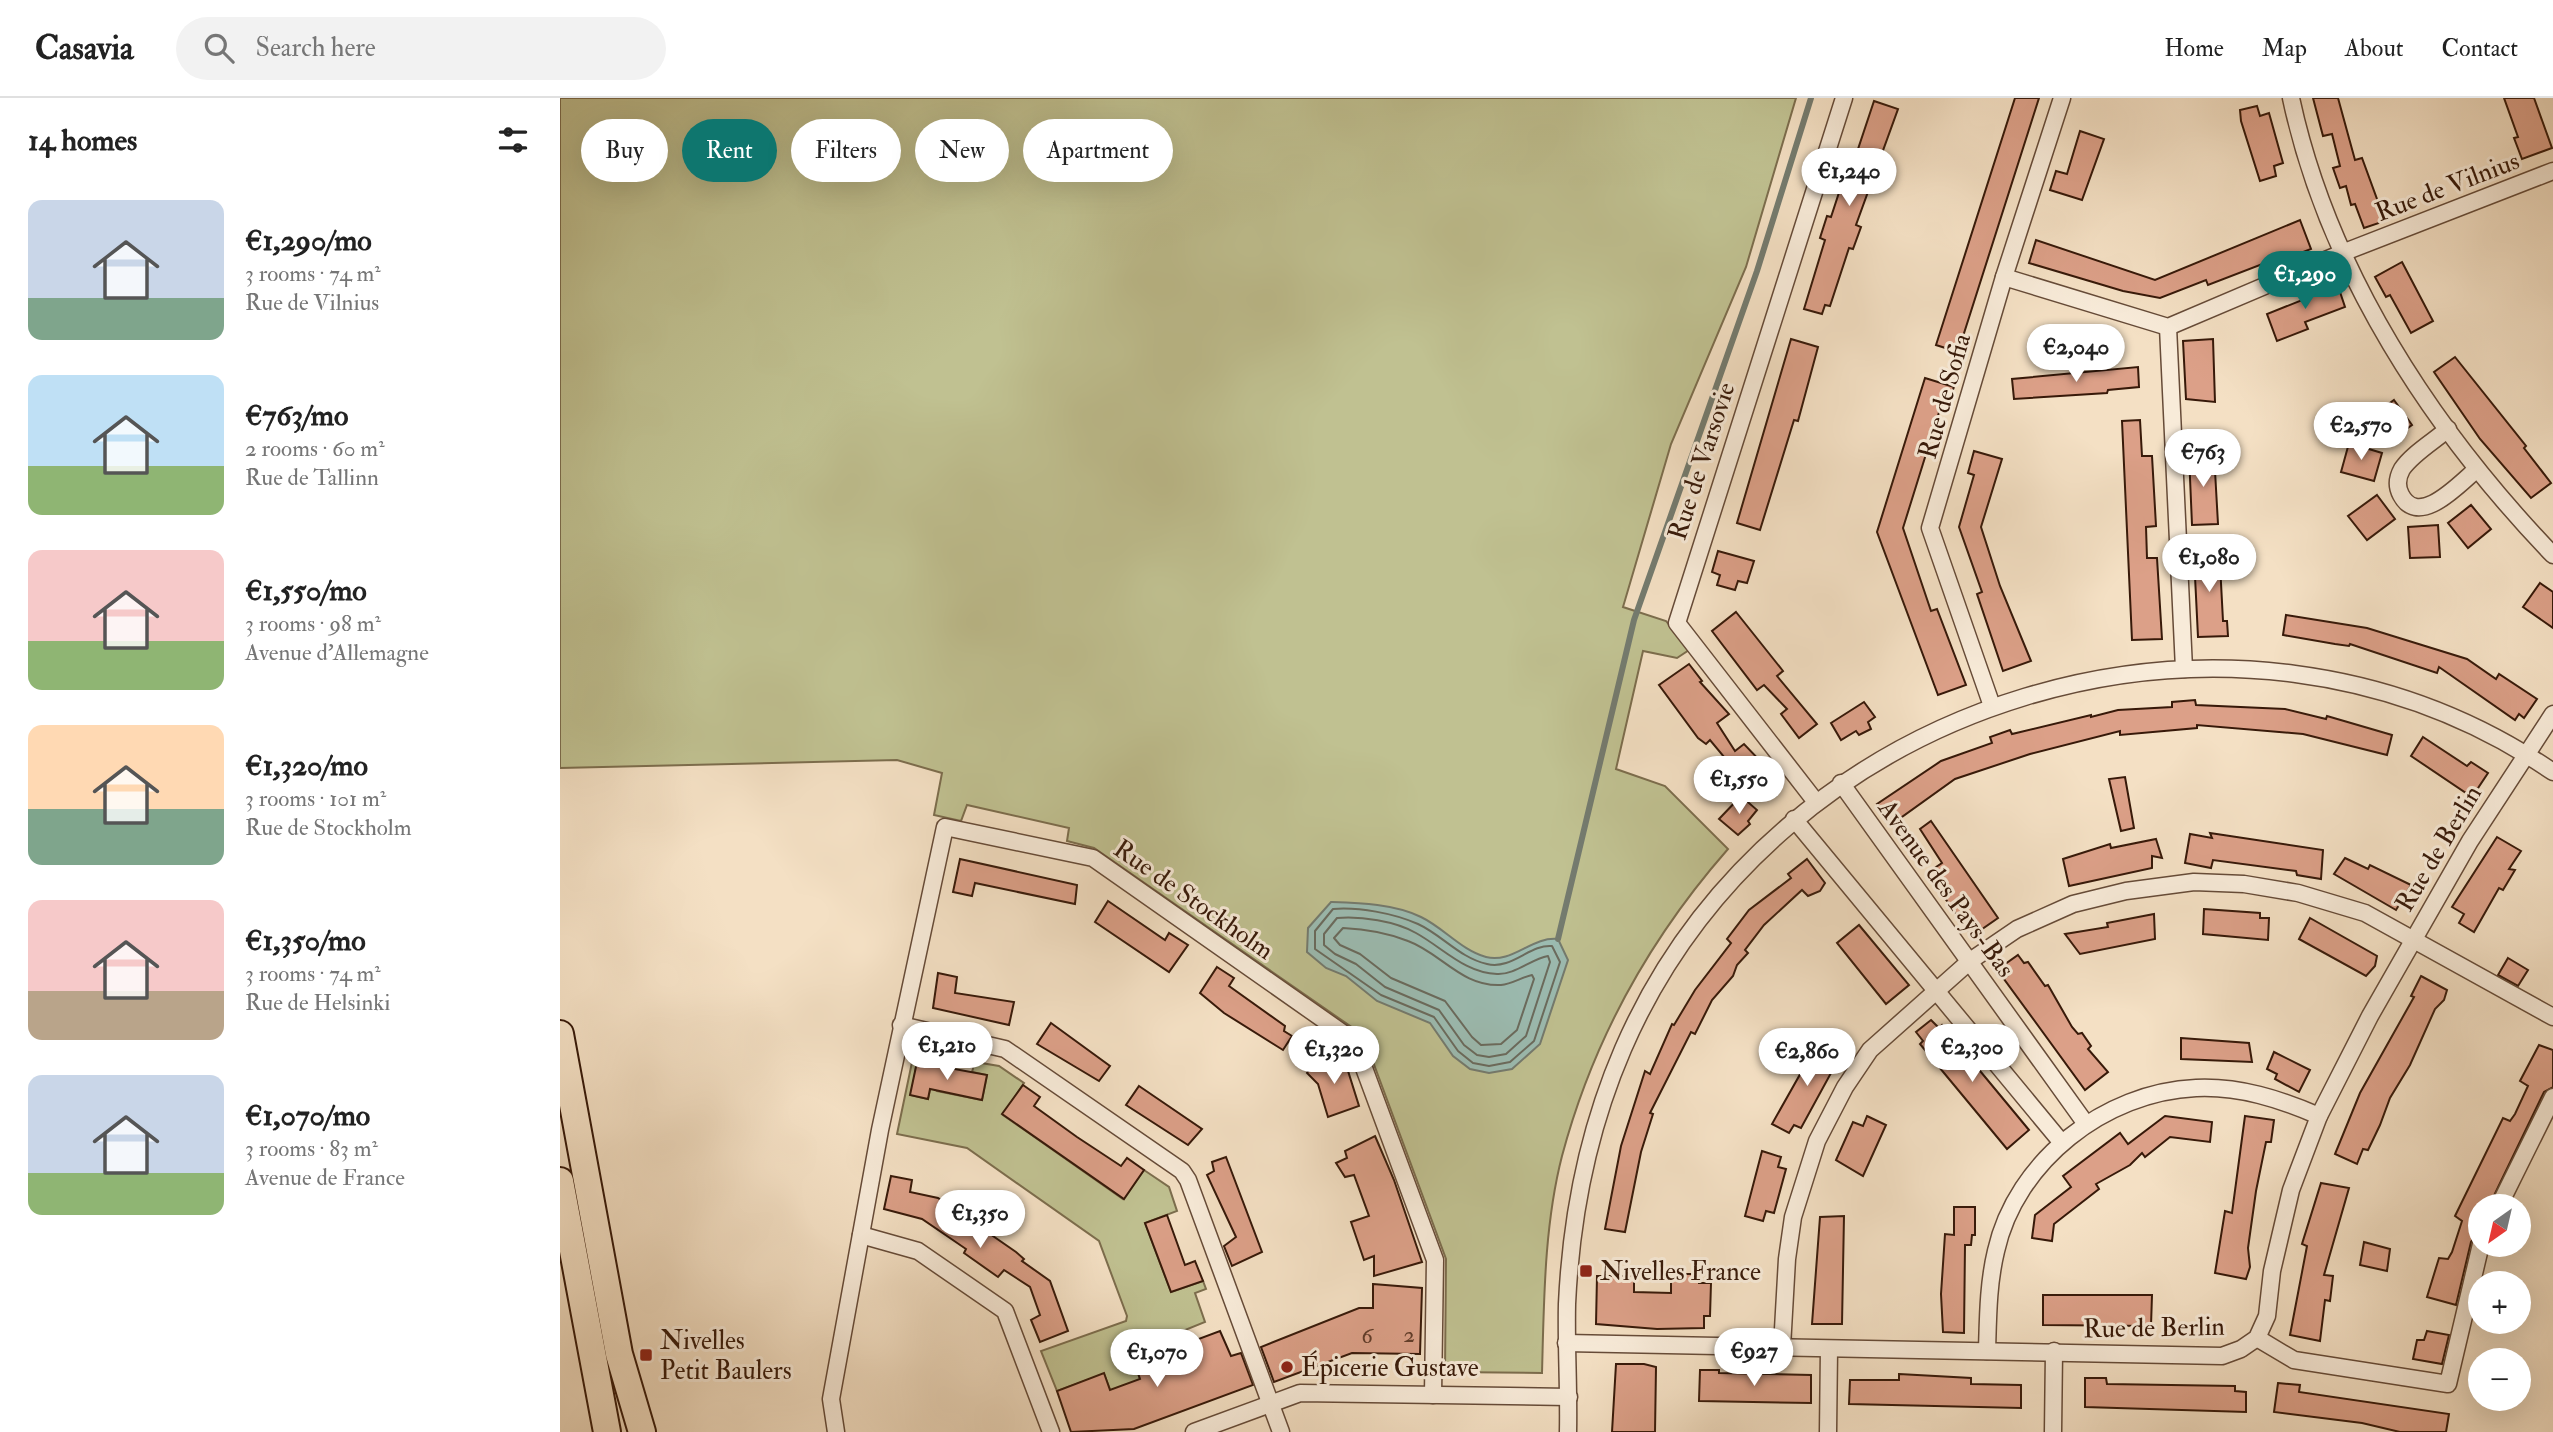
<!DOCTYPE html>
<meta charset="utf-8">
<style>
body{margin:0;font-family:"IM FELL Double Pica",serif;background:#f2f2f2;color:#222;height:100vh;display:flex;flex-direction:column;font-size:26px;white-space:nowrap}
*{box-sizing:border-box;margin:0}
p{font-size:23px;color:#767676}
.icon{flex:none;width:38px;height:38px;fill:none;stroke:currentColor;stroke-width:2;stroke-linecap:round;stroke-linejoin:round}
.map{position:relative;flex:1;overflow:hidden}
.drawer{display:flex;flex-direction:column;background:#fff;width:560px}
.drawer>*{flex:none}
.banner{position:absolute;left:21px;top:21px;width:665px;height:63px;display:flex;gap:14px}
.needle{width:46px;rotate:214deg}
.fabs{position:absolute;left:1908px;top:1096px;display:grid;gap:14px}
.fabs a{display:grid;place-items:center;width:63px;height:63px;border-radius:50%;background:#fff;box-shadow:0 7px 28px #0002;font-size:35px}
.price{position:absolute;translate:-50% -60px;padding:0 16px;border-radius:24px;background:#fff;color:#222;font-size:23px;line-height:46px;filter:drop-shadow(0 2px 4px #0008)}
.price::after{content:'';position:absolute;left:50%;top:42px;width:21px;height:16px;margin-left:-10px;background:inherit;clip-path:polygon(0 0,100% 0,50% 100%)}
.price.selected{background:#0f766e;color:#fff}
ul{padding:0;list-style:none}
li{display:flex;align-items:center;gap:21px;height:175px;padding:0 28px}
li span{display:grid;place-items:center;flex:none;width:196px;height:140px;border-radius:14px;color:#555}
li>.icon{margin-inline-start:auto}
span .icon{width:84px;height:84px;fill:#fffc;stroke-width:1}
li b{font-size:30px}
h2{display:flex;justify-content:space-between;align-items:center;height:84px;padding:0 28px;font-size:30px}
.pill{padding:0 24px;border-radius:32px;background:#fff;box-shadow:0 7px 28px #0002;font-size:24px;line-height:63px}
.pill.selected{background:#0f766e;color:#fff}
header{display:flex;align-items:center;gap:42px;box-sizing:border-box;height:98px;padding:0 35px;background:#fff;border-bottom:2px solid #e0e0e0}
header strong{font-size:33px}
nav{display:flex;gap:38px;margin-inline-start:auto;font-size:24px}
.search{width:490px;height:63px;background:#f2f2f2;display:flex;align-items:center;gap:18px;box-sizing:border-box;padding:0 24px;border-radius:38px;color:#767676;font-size:26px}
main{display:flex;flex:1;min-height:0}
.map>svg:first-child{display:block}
.green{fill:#c0c191;stroke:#7c6d4d;stroke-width:2}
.water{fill:#9cbdb3;stroke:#747b6f;stroke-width:2}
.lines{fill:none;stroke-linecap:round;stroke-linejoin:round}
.shore{stroke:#6a6b5e;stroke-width:2}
.stream{stroke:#747b6f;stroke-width:6}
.building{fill:#dca088;stroke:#371909;stroke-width:2}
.minor-casing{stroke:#664b38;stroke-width:19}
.primary-casing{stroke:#371909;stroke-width:30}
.minor{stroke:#f8ebd9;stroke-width:16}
.primary{stroke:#f4e0c4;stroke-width:26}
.poi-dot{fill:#8f2418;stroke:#f8ebd9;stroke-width:2.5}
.labels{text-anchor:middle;stroke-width:6;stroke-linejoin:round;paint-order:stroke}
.number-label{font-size:23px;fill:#603b29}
.street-label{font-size:26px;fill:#371909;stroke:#f8ebd9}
.poi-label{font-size:26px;fill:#371909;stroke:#f8ebd9;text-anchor:start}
</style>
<header>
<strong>Casavia</strong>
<div class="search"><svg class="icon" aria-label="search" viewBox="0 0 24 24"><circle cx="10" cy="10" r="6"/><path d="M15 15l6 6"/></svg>Search here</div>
<nav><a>Home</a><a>Map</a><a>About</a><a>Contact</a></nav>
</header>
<main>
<section class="drawer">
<h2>14 homes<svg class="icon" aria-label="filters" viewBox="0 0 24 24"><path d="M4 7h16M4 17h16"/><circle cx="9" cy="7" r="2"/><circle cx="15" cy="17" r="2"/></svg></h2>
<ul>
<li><span style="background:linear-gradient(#c9d6e8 70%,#7fa58c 0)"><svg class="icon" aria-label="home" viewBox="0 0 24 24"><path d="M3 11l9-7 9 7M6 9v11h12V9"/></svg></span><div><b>€1,290/mo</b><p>3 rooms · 74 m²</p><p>Rue de Vilnius</p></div></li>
<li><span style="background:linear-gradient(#bfe0f5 65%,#8fb573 0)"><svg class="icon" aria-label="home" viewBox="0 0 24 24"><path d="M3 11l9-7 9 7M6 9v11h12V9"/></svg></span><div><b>€763/mo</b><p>2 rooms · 60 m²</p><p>Rue de Tallinn</p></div></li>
<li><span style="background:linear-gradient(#f6c9c9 65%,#8fb573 0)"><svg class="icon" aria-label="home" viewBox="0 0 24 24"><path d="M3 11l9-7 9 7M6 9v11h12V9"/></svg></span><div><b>€1,550/mo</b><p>3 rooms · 98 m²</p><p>Avenue d'Allemagne</p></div></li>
<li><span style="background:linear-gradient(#ffd9b3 60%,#7fa58c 0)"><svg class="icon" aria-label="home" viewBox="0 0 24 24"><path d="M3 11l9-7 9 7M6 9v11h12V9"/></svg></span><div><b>€1,320/mo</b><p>3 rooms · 101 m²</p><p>Rue de Stockholm</p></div></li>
<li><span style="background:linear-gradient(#f6c9c9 65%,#b9a48a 0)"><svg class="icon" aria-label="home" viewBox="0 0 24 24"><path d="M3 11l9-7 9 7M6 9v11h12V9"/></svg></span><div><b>€1,350/mo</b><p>3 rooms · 74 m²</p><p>Rue de Helsinki</p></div></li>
<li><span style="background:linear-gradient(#c9d6e8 70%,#8fb573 0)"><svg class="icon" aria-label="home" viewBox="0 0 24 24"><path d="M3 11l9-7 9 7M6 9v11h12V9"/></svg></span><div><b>€1,070/mo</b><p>3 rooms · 83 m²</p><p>Avenue de France</p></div></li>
</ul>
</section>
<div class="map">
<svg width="1993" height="1334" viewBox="0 0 1993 1334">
<rect width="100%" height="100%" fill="#f4e0c4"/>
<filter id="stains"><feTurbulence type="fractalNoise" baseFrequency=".00286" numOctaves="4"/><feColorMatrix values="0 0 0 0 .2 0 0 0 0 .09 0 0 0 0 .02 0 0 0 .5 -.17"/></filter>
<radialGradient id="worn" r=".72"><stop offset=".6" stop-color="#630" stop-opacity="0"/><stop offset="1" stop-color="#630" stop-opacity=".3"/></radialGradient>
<g class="green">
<path d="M0 0H1236L1186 169 1111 346 1063 509 1106 523 1129 552 1117 560 1083 553 1056 671 1105 688 1168 751C1089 841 1033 942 1002 1058 984 1128 984 1204 982 1275L885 1274 886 1161 803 937 534 750 507 743 509 730 407 707 401 723 374 717 382 675 337 662 0 670Z"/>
<polygon points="355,950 376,954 373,967 357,964 351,997 368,1001 371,987 377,993 422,1002 427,977 412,974 415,964 439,968 464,985 443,1017 563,1101 584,1072 609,1089 617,1113 585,1125 611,1194 643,1183 646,1191 635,1195 645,1224 620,1234 632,1267 605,1265 578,1275 580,1281 553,1299 544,1276 497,1293 481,1253 566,1223 567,1218 539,1143 407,1050 337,1036"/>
</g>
<path class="water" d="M771 804C800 805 834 806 861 819 884 830 901 852 926 859 952 866 972 838 998 841L1008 862 980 946 952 971 929 975 910 971 893 958 870 925 817 903 786 878 766 870 747 854 748 830Z"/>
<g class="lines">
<g class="shore">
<path d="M773 811C799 809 833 815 858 826 882 837 900 860 927 866 952 872 970 846 992 848L1000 864 974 943 950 964 929 968 913 965 898 953 874 919 821 897 755 851V833Z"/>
<path d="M777 820C801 818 835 823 856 835 883 850 905 875 937 876 955 877 971 861 988 858L990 864 966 938 946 956 929 959 917 957 904 947 879 912 825 889 796 866 775 856 764 847V836Z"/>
<path d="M783 830C804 831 828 835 848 843 881 855 902 889 941 887 952 886 962 879 972 877L974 881 957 932 941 946 921 947 912 939 885 903 831 880 800 856 780 847 774 840Z"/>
</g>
<polyline class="stream" points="998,841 1074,522 1197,173 1251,0"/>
</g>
<g class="building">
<polygon points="1455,0 1479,0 1398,254 1376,247"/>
<polygon points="1753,0 1778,0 1795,62 1802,60 1825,123 1804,130 1795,106 1791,107 1786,88 1780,90 1773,70 1780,68 1772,36 1763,38"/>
<polygon points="1944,0 1974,0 1992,50 1962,61 1954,40 1958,39"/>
<polygon points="1314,3 1338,11 1296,127 1301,129 1293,151 1289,150 1270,208 1265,207 1262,216 1244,211 1265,142 1260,140 1267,118 1271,119 1291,58 1295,60"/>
<polygon points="1697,8 1700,18 1709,15 1723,65 1714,68 1716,78 1700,83 1681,23 1680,12"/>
<polygon points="1520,33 1544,41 1522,102 1490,92 1496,73 1507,76"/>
<polygon points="1740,122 1751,151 1733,158 1731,155 1648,187 1646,182 1600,200 1563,193 1469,165 1476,142 1595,182"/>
<polygon points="1842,164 1873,223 1851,235 1830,197 1826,199 1815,179"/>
<polygon points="1768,182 1774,196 1780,194 1785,209 1745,224 1748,231 1717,243 1707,216 1750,199 1747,191"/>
<polygon points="1231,241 1258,249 1238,323 1234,322 1200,432 1177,425"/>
<polygon points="1653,241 1655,304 1626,301 1623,243"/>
<polygon points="1895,259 1966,348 1964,350 1991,385 1971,400 1920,341 1874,274"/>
<polygon points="1578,269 1579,289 1548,292 1547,295 1454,301 1452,281"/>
<polygon points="1365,280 1394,289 1387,308 1381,308 1343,430 1371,513 1377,511 1406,587 1378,597 1317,434"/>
<polygon points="1834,302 1852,327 1828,344 1810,320"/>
<polygon points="1580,322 1582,358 1592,358 1596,428 1586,429 1587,460 1597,460 1602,541 1572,542 1562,323"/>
<polygon points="1789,345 1822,355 1814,383 1781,374"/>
<polygon points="1414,353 1442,361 1421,429 1440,488 1471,563 1443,573 1417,496 1422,494 1399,429 1414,377 1408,375"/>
<polygon points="1654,355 1658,426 1632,427 1629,356"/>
<polygon points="1817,397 1835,421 1807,442 1788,418"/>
<polygon points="1911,407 1931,431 1908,450 1888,425"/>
<polygon points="1878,427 1880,459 1850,460 1848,429"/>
<polygon points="1659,447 1663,523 1667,523 1668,538 1638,539 1634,458 1644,458 1644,448"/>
<polygon points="1158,453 1194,463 1187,485 1178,483 1175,492 1157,487 1160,477 1152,474"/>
<polygon points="1980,485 1993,494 1993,530 1963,509"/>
<polygon points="1176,514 1223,573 1217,578 1257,626 1239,640 1221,616 1227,611 1204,587 1197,592 1152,533"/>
<polygon points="1726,517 1807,530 1907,561 1936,581 1939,576 1977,601 1964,620 1959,616 1955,622 1879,569 1877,575 1790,546 1789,548 1775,546 1723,537"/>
<polygon points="1129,566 1142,583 1140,584 1169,616 1157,625 1175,653 1184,646 1204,667 1184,683 1150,642 1146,646 1138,640 1099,587"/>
<polygon points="1635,602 1636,607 1725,611 1766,621 1767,618 1832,637 1827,657 1743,636 1637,627 1637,630 1560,637 1560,633 1470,656 1395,681 1332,726 1317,706 1381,663 1432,645 1430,639 1450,632 1452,636 1531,617 1531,619 1558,612 1612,609 1612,604"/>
<polygon points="1304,604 1315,619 1308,624 1311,631 1299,637 1296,633 1281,642 1271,625"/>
<polygon points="1863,639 1907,668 1911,664 1928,675 1912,699 1851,658"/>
<polygon points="1565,679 1574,730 1561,733 1549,681"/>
<polygon points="1181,698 1197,712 1188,723 1190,726 1178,737 1159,721"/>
<polygon points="1371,723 1438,820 1412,838 1367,775 1382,765 1360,731"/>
<polygon points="1650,735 1763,752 1761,781 1737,777 1736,773 1653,762 1651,770 1625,765 1630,736 1652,740"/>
<polygon points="1937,739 1961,753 1949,771 1955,772 1943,792 1939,790 1914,834 1899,825 1904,816 1892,809"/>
<polygon points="1596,741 1602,760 1592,758 1592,770 1509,788 1503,761 1550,746 1551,750"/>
<polygon points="1785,760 1808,771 1810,767 1851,787 1836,812 1774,776"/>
<polygon points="400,761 517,787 515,806 415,785 412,798 393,794"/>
<polygon points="1247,761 1265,785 1260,793 1248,798 1242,792 1204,827 1185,852 1188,855 1177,867 1173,878 1152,902 1135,936 1131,934 1090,1015 1093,1016 1081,1054 1065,1134 1045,1131 1061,1048 1085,973 1090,976 1112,926 1114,927 1135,892 1171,845 1167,841 1189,812 1231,780 1228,776"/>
<polygon points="548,803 605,842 609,835 628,847 609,874 535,824"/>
<polygon points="1644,811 1700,815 1700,820 1709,820 1708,842 1643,836"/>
<polygon points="1594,816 1595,841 1520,856 1505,836 1548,829 1547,825"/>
<polygon points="1750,820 1817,858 1815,868 1806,878 1739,841"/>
<polygon points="1299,827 1349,887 1326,906 1277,845"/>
<polygon points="1458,857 1464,865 1468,864 1485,888 1488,887 1512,929 1518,936 1522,935 1531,948 1528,951 1548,974 1525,992 1444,881 1447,878 1441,869"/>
<polygon points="1948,860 1968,872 1958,888 1938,877"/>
<polygon points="657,869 674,880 669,888 725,928 724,933 732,938 723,952 664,915 640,895"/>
<polygon points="378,875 397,879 395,895 454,904 449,927 373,910"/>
<polygon points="1861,878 1887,892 1884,902 1875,911 1850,967 1830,1000 1820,1027 1808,1052 1803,1051 1797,1066 1775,1056 1800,995 1854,899 1851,898"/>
<polygon points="1371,922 1379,930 1382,927 1469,1032 1447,1051 1360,946 1363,943 1356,934"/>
<polygon points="491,925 550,968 539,983 477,946"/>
<polygon points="1621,940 1689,945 1692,964 1621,961"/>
<polygon points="1260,941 1275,951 1271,959 1277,964 1241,1030 1234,1027 1229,1035 1212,1026"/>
<polygon points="1979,947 1993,952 1993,989 1984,994 1929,1108 1920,1108 1920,1132 1911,1144 1896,1207 1867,1199 1879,1160 1888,1161 1892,1154 1902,1123 1895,1118 1943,1020 1950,1023 1955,1016 1968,988 1960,983"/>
<polygon points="1714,954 1750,972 1739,994 1715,981 1717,976 1707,971"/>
<polygon points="761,955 788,973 799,1008 768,1019 758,986 747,975"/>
<polygon points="357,964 427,977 422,1002 370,991 368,1001 350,997"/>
<polygon points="463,987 480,999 474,1008 517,1039 561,1068 567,1060 584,1072 564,1101 442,1016"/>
<polygon points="579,988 642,1031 628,1047 566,1007"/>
<polygon points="1307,1018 1326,1027 1303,1078 1276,1062 1293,1024 1303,1028"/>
<polygon points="1605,1018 1652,1024 1650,1044 1610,1039 1585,1059 1582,1055 1570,1067 1536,1086 1539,1091 1494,1126 1492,1143 1472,1140 1475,1117 1511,1089 1503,1078 1560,1035 1568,1046"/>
<polygon points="1685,1018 1714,1022 1711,1044 1706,1044 1696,1093 1688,1150 1690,1169 1686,1181 1655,1175 1665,1113 1672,1115"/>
<polygon points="815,1038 834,1082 862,1164 814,1178 814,1158 804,1162 791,1124 809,1118 794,1077 785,1079 776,1065 787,1060 785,1053"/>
<polygon points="1202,1053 1221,1059 1218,1069 1226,1071 1214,1115 1206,1113 1203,1123 1185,1118"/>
<polygon points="666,1059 702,1154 672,1168 664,1148 676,1139 647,1077 654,1073 652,1064"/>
<polygon points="331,1078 352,1082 350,1094 378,1100 456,1154 464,1161 462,1163 490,1183 508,1233 480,1244 471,1222 480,1217 470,1189 444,1172 438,1179 404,1155 406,1151 362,1121 324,1111"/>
<polygon points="1761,1085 1789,1090 1764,1177 1773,1178 1770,1203 1765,1202 1760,1243 1730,1237 1747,1148 1742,1146"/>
<polygon points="1394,1109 1415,1109 1415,1137 1412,1137 1411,1147 1405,1147 1404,1235 1383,1234 1381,1196 1385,1136 1394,1137"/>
<polygon points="607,1117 625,1167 635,1163 643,1183 611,1194 585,1125"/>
<polygon points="1284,1118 1282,1226 1252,1226 1260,1119"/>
<polygon points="1804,1144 1830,1151 1827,1173 1800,1167"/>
<polygon points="1120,1176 1139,1176 1139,1185 1151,1185 1150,1218 1144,1218 1144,1230 1097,1231 1036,1226 1037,1178 1074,1178 1074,1194 1111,1195 1111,1179 1120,1179"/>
<polygon points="813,1186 862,1190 860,1256 792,1255 714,1284 701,1249 799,1210 813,1210"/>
<polygon points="1483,1197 1592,1197 1591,1228 1483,1227"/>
<polygon points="660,1233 671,1258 681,1255 693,1287 574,1331 511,1334 497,1293 544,1275 550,1292 580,1281 578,1275 628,1256 625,1246"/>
<polygon points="1867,1233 1889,1237 1882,1266 1853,1261 1857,1242 1864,1242"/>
<polygon points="1056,1266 1084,1266 1096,1269 1095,1334 1052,1334"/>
<polygon points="1140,1272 1159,1272 1159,1275 1251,1277 1251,1305 1139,1303"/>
<polygon points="1339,1276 1411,1280 1411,1286 1461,1287 1461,1310 1289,1306 1290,1282 1339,1282"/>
<polygon points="1525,1280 1546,1280 1547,1286 1675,1288 1675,1293 1686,1294 1686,1314 1525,1309"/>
<polygon points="1718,1285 1740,1287 1739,1294 1889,1316 1886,1334 1840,1334 1802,1325 1714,1314"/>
</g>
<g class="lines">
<defs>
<g id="minor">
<path d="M1731 0C1768 173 1872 331 1993 457"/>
<polyline points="1444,179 1608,229 1782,155 1993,73"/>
<polyline points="1608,229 1624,571"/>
<path d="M1888 331C1874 343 1852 356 1842 371 1837 380 1836 388 1841 397 1859 431 1900 385 1917 371"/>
<polyline points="1432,608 1370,430 1444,179 1502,0"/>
<polyline points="1281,685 1526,1026"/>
<polyline points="1256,704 1117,525 1284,0"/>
<polyline points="1234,721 1502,1045"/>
<polyline points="341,927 445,951 622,1073 628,1082 721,1334"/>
<polyline points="1939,1108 1993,999"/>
<polyline points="301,1137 358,1153 445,1213 491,1334"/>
<polyline points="1697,1240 1734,1262 1888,1286 1921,1146"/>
<polyline points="1006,1245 1662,1258 1681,1251 1697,1240 1707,1218 1712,1173 1731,1092 1759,1018 1810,918 1910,743 1993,616"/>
<polyline points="1222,1249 1227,1161 1233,1119 1257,1043 1285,989 1310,952 1410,863 1457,831 1513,806 1566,793 1634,784 1684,786 1738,795 1805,815 1993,919"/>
<path d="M1427 1253C1428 1220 1428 1186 1436 1153 1456 1063 1545 994 1636 990 1679 988 1720 1001 1759 1018"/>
<polyline points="276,1334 271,1301 320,1032 385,729 533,760 794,943 875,1162 873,1297"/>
<polyline points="634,1334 740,1295 1009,1299"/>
<path d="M1008 1334C1009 1291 1006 1249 1007 1206 1011 1119 1028 1032 1063 951 1215 599 1674 456 1993 674"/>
<polyline points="1268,1334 1269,1251"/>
<polyline points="1493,1334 1494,1253"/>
</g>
<g id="primary">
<polyline points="0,936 59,1256 82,1334"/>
<polyline points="0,1083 47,1334"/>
</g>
</defs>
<use href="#minor" class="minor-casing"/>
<use href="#primary" class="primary-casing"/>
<use href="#minor" class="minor"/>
<use href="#primary" class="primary"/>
</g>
<g class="poi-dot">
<rect x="1019" y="1166" width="14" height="14" rx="3.5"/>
<rect x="79" y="1250" width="14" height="14" rx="3.5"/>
<circle cx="727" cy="1269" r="7"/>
</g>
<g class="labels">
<g class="number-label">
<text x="849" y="1244">2</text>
<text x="807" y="1245">6</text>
</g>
<g class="street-label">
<text transform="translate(1887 88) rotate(-21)" y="9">Rue de Vilnius</text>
<text transform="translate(1384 298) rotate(-74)" y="9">Rue de Sofia</text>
<text transform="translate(1141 363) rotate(-72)" y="9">Rue de Varsovie</text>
<text transform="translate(1878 750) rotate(-59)" y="9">Rue de Berlin</text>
<text transform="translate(1387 790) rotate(54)" y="9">Avenue des Pays-Bas</text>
<text transform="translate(634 801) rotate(35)" y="9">Rue de Stockholm</text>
<text transform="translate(1594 1229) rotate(-1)" y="9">Rue de Berlin</text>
</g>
<g class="poi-label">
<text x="1040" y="1182">Nivelles France</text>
<text x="100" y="1251">Nivelles<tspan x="100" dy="30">Petit Baulers</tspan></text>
<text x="741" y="1278">Épicerie Gustave</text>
</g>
</g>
<rect width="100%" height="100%" filter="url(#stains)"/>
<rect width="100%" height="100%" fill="url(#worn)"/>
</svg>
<div class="fabs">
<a><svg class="needle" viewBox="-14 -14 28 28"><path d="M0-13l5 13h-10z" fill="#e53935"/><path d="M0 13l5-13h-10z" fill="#767676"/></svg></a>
<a>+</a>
<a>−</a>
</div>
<b class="price" style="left:1289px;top:110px">€1,240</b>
<b class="price selected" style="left:1745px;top:213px">€1,290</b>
<b class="price" style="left:1516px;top:286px">€2,040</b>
<b class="price" style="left:1801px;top:364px">€2,570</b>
<b class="price" style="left:1643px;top:391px">€763</b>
<b class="price" style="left:1649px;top:496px">€1,080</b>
<b class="price" style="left:1179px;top:718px">€1,550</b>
<b class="price" style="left:387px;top:984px">€1,210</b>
<b class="price" style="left:1412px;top:986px">€2,300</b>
<b class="price" style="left:774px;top:988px">€1,320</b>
<b class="price" style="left:1247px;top:990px">€2,860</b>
<b class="price" style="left:420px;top:1152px">€1,350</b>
<b class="price" style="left:1194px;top:1290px">€927</b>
<b class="price" style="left:597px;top:1291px">€1,070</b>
<div class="banner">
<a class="pill">Buy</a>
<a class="pill selected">Rent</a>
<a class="pill">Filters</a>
<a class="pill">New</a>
<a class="pill">Apartment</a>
</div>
</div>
</main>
